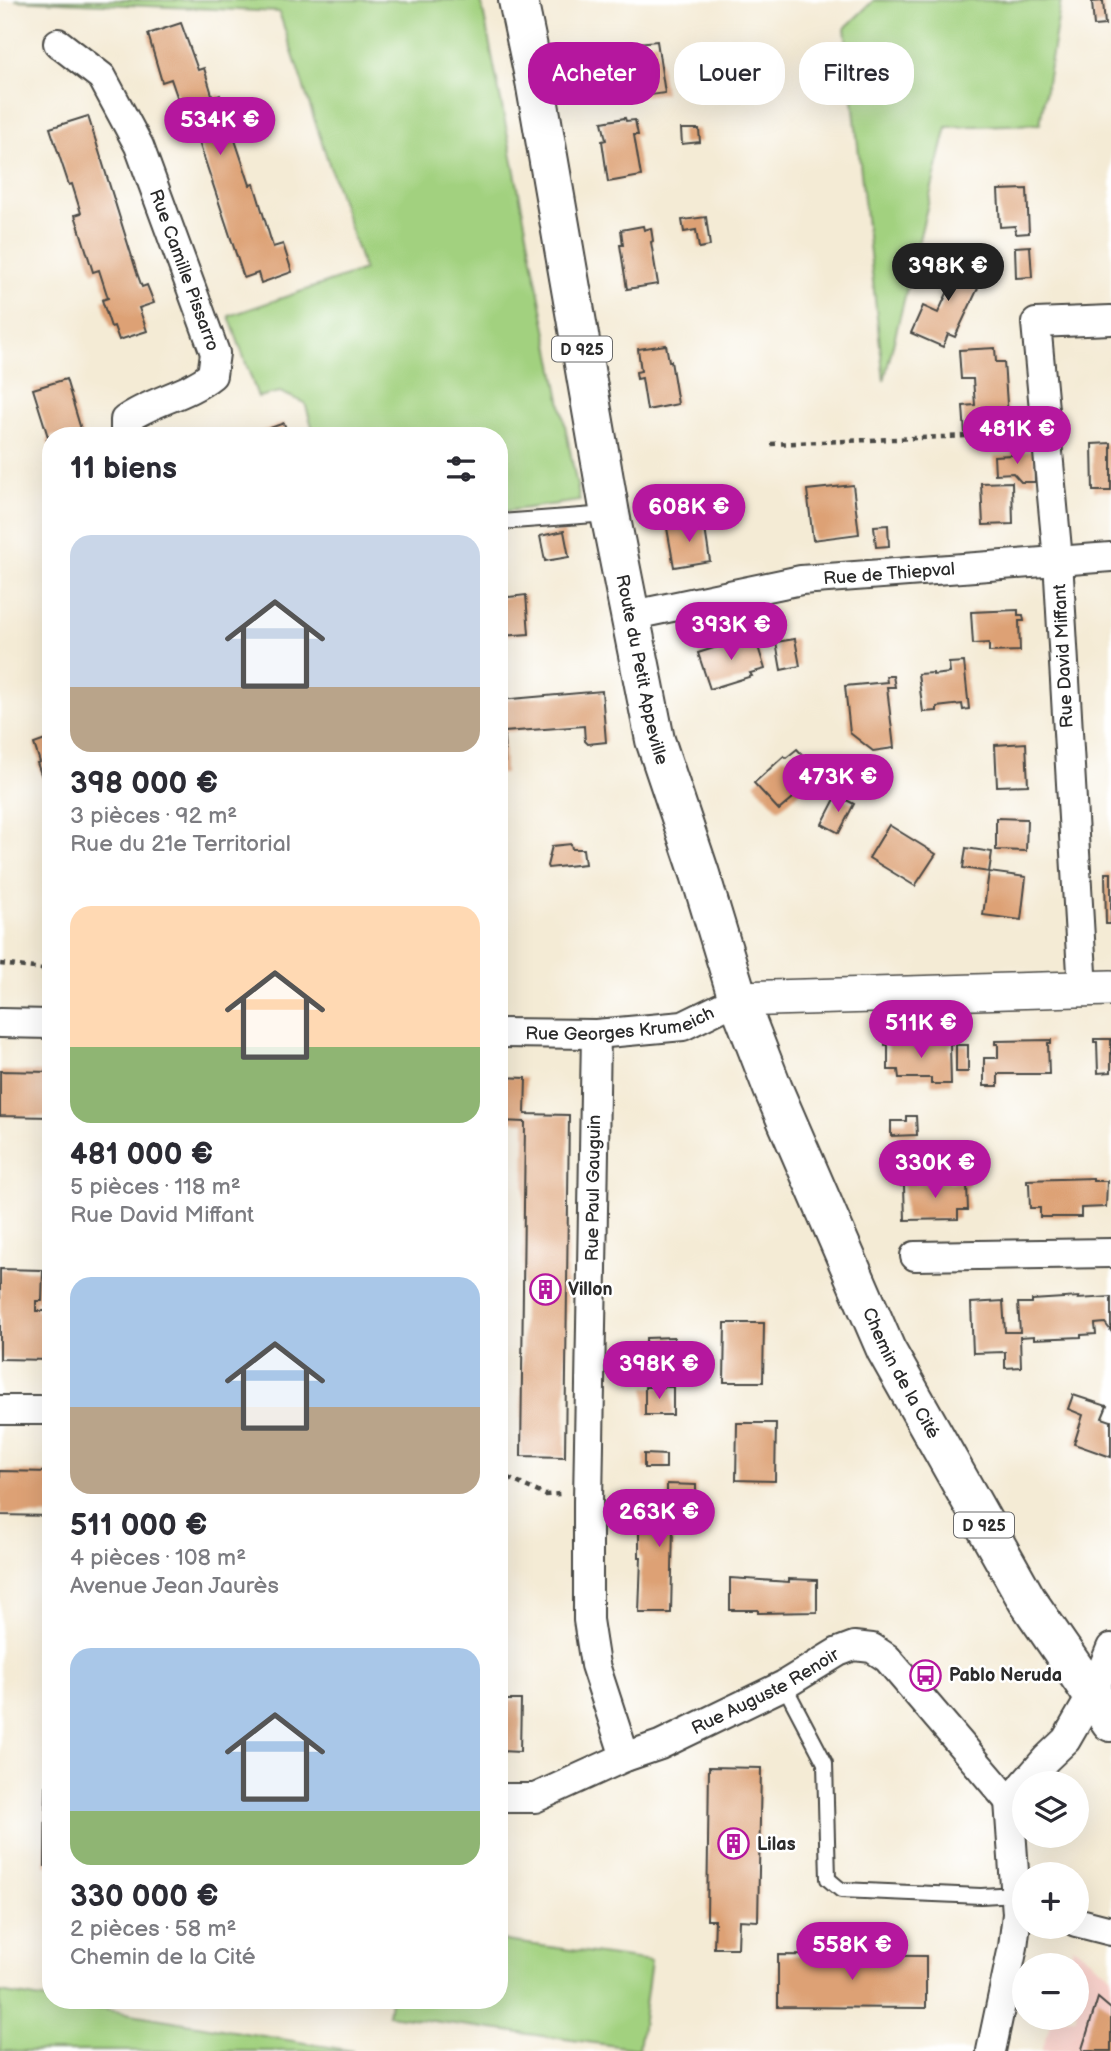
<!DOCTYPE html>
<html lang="fr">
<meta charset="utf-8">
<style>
body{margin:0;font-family:"Balsamiq Sans",sans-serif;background:#f2f2f3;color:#2b2b33;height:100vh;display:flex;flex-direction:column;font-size:26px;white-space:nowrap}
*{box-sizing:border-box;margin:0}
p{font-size:23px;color:#7c7c81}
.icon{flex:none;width:38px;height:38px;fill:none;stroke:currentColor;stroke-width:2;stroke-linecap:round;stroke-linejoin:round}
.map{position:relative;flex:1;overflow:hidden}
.drawer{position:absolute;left:42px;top:427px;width:466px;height:1582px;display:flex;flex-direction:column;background:#fff;border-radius:28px;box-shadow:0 7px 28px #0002}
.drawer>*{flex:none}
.guide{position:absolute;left:528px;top:42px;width:476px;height:63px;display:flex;gap:14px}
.buttons{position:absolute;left:1012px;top:1771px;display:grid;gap:14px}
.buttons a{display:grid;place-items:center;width:77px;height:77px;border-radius:50%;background:#fff;box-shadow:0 7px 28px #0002;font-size:35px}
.price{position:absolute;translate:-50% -60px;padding:0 16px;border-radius:24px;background:#b5179e;color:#fff;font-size:23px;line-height:46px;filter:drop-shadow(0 2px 4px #0008)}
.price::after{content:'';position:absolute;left:50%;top:42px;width:21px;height:16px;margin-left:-10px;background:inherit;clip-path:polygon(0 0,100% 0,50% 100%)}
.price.current{background:#222;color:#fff}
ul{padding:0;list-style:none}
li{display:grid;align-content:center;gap:14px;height:371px;padding:0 28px}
li span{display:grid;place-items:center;height:217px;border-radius:21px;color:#555}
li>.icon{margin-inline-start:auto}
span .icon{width:126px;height:126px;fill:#fffc;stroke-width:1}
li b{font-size:30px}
h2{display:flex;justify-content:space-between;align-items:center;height:84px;padding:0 28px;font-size:30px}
.chip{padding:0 24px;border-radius:28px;background:#fff;box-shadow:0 7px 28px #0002;font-size:24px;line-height:63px}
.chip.current{background:#b5179e;color:#fff}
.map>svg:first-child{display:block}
.built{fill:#f7d0ca}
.green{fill:#a2d17f;stroke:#667e55;stroke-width:2}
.building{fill:#dda175}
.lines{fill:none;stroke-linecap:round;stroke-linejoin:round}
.service-casing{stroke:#494844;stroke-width:18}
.minor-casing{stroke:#494844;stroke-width:32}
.tertiary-casing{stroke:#494844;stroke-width:38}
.primary-casing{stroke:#494844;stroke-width:42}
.path{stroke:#494844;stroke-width:4.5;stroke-dasharray:5 5;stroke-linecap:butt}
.service{stroke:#fff;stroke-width:14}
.minor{stroke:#fff;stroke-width:28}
.tertiary{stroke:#fff;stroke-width:35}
.primary{stroke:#fff;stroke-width:38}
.labels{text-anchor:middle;stroke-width:5;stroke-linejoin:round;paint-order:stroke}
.shield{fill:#fff;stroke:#6b6b6b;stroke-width:2}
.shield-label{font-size:16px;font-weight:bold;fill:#2b2b2b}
.street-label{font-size:18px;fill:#2b2b2b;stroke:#fff}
.poi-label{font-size:18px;font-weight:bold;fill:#2b2b2b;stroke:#fff;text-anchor:start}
</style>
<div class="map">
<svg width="1111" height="2051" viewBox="0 0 1111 2051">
<rect width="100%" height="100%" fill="#fff"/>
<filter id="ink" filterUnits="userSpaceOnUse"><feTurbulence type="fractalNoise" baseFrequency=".0143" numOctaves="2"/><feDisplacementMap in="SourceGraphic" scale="14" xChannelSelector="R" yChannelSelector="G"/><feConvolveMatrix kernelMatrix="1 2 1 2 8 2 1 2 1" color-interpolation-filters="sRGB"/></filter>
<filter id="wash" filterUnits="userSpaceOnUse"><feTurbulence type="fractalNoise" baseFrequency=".00686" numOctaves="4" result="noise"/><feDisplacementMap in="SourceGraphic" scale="28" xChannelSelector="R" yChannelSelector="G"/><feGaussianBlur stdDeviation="1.57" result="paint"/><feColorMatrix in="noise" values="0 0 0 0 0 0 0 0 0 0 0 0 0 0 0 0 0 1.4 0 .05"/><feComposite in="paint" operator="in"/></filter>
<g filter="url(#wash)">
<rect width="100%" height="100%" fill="#f4ebd5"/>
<polygon class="built" points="1073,1946 1111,1976 1111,2051 1042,2051 1052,2018 1076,2018 1076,1965 1068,1965"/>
<g class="green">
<polygon points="15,0 481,0 580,501 499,512 499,436 315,436 305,403 280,392 258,397 229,316 364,270 279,12"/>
<polygon points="874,0 1061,1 1040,124 947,127 884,381 845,28"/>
<polygon points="499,1940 651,1961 639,2049 388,2015 390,2000 499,2000"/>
<polygon points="0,1992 353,2051 0,2051"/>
</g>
<g id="blocks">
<g class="building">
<polygon points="1103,1 1105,25 1094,26 1092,2"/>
<polygon points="181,23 198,70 204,68 213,98 220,95 250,185 254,184 273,247 283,244 292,272 261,283 258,273 244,278 187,106 181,108 171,79 162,82 148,34"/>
<polygon points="657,41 665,93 636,97 625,96 620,58 629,56 627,44"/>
<polygon points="88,116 137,273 142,287 147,285 154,303 139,308 147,331 119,340 114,326 111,327 102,300 108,298 99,270 93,272 75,215 81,213 72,184 69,185 50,128"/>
<polygon points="625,118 626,121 635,120 638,135 634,135 641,176 608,182 602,141 606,140 602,122"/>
<polygon points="681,129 699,129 700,142 682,144"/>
<polygon points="1027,189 1029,233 1016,234 1015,226 1000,227 998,190"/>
<polygon points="706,217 710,246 699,248 696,230 684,232 682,220"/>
<polygon points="643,226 644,230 651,228 653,241 651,242 658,284 627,289 620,245 623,245 621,230"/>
<polygon points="1030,246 1032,277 1016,278 1015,247"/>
<polygon points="946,255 977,269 971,283 979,286 955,337 948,334 943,347 911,333 923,306 938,313 949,289 934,282"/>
<polygon points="666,345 669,361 671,361 678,404 647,410 642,378 637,379 636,372 641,371 638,349"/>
<polygon points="995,348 996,362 1004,362 1008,418 1000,418 1001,433 965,435 963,406 975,405 973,379 961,379 959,350"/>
<polygon points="66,379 83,436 51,436 50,450 47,440 49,440 33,389"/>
<polygon points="284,423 288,436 257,436 256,433"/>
<polygon points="1111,443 1111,491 1093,491 1092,444"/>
<polygon points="1034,451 1035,482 1021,482 1013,473 995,474 994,456 1012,455 1012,452"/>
<polygon points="1012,482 1013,524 983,525 981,483"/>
<polygon points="853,485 859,534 813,540 807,490"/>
<polygon points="704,522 710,561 674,567 667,528"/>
<polygon points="888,525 889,546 876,547 874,526"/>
<polygon points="564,531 569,557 545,561 540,536"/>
<polygon points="526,595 529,634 499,636 499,598"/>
<polygon points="1018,610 1018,615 1023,615 1024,621 1019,621 1020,651 989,652 989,643 973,644 971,612"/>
<polygon points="755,637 765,669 750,673 752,676 710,689 698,653 739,640 740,642"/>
<polygon points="795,639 800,666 781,670 776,642"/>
<polygon points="964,662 969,709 963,710 962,704 937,707 937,711 923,712 918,674 933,673 933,675 950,673 949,663"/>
<polygon points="886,676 893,676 895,687 887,687 894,748 873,751 850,733 845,686 887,682"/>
<polygon points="602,691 606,742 588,744 585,741 584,726 504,732 505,774 499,774 499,726 500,726 499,700"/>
<polygon points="51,738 51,792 48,794 37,763 40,762 34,744"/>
<polygon points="1026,743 1028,785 997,786 995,745"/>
<polygon points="797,749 818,772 805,783 808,785 779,810 754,783 784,756 786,758"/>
<polygon points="837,795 854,804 839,833 822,824"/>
<polygon points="996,818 1027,819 1026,851 996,850"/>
<polygon points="889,825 936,854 915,886 869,858"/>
<polygon points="571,844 572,849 583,849 585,864 548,868 547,866 552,846"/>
<polygon points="966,848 992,852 989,872 1026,877 1021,920 983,915 989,872 963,868"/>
<polygon points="1105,873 1111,873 1111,924 1106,924"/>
<polygon points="1094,1039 1111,1039 1111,1072 1098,1073 1097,1042 1094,1042"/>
<polygon points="1051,1040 1051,1043 1048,1043 1049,1074 998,1074 998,1086 984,1086 984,1058 998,1058 998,1044 995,1044 995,1041"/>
<polygon points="953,1041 952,1045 950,1044 951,1084 931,1084 931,1078 899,1078 898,1070 888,1070 888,1045 885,1045 885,1042"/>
<rect x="956" y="1045" width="12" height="27"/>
<polygon points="0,1071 51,1072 51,1117 0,1116"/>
<polygon points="499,1077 526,1078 525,1114 569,1115 565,1457 521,1456 525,1122 499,1121"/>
<polygon points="906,1116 916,1116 917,1135 891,1136 891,1121 906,1121"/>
<polygon points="1093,1178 1093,1181 1107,1181 1106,1207 1081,1208 1081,1217 1040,1217 1040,1208 1030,1208 1029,1183 1027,1183 1027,1180"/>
<polygon points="969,1182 969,1185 967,1185 968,1210 958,1210 958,1219 905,1220 904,1186 901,1186 902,1183"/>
<polygon points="0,1269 43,1270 42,1301 36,1301 36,1311 51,1311 51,1360 0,1359"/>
<polygon points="1079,1297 1078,1299 1111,1297 1111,1331 1105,1323 1095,1324 1096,1334 1081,1335 1081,1337 1034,1339 1034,1336 1020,1337 1021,1367 1005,1368 1005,1352 973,1353 971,1303 1003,1301 1005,1332 1020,1332 1018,1303 1032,1303 1032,1300"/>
<polygon points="725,1323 764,1323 763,1382 724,1382"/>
<polygon points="674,1337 674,1351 646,1352 646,1338"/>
<rect x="645" y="1387" width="28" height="28"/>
<polygon points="1073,1395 1107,1406 1102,1418 1111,1421 1111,1457 1074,1444 1083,1415 1068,1409"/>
<polygon points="737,1423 776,1423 775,1481 736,1480"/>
<polygon points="644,1454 666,1455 666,1468 644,1468"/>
<polygon points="0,1471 51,1472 51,1516 0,1515"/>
<polygon points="667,1484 696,1485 696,1499 675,1499 675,1527 673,1527 671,1613 639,1613 641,1557 639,1557 639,1527 642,1526 642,1498 667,1499"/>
<polygon points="730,1578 789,1582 789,1579 817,1580 817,1612 758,1613 758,1610 730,1610"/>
<polygon points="48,1634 51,1634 51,1866 45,1866"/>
<polygon points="499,1700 521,1700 520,1752 499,1751"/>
<polygon points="709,1767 761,1768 758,1921 739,1920 738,1948 714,1948 715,1920 707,1920"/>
<polygon points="778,1955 926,1956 926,2008 778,2007"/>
<polygon points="1098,1998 1111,2009 1111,2051 1084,2051 1082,2049"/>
</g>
</g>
</g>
<g filter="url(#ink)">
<use href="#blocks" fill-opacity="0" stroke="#494844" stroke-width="2"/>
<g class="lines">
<defs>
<g id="service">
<polyline points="499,522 608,514"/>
<polyline points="784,1685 825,1763 828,1879 841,1890 981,1896 1016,1894"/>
</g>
<g id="minor">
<path id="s1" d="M58 43 102 77 139 146 215 353 212 375C186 396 153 400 125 420V436"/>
<path id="s2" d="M629 616 801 580 1111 557"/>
<polyline points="1083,990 1058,560 1036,323 1111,320"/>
<polyline points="0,1023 51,1024"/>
<path id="s3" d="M499 1033 596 1034 683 1026 738 999"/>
<polyline points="596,1034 588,1502 588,1620 595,1665 625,1757"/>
<polyline points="915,1256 1111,1253"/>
<polyline points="0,1410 51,1410"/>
<polyline points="1025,1783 1046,1759 1066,1740 1092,1695 1111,1648"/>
<path id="s4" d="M499 1798H535L625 1757 660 1745 784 1685 838 1652 854 1646 872 1648 887 1658 1009 1801"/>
<polyline points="1076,1922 1111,1931"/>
<polyline points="991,2051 1013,1947 1017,1914 1009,1801 1024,1785"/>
</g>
<polyline id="tertiary" points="738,999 1111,988"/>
<g id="primary">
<path id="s5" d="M518 0 535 81 610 514 655 740 700 874 738 999 773 1089 886 1350 1027 1600 1111 1722"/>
</g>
</defs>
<use href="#service" class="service-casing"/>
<use href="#minor" class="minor-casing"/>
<use href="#tertiary" class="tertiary-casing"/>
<use href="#primary" class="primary-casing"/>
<g class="path">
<polyline points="771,444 1017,434"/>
<polyline points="0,964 51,970"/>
<polyline points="499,1474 545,1495 560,1494"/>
</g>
<use href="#service" class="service"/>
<use href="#minor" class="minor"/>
<use href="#tertiary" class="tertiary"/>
<use href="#primary" class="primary"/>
</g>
</g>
<defs>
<symbol id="building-ring" viewBox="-11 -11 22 22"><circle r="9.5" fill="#fff" stroke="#b5179e" stroke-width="1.5"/><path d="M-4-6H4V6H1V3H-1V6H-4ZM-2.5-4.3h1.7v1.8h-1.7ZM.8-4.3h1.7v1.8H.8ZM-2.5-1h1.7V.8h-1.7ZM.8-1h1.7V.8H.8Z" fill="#b5179e"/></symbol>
<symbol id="bus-ring" viewBox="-11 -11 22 22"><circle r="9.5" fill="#fff" stroke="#b5179e" stroke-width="1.5"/><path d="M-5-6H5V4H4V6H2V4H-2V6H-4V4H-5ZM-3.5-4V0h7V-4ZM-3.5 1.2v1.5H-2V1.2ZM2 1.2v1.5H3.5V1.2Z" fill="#b5179e"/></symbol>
</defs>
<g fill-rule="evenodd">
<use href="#building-ring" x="528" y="1272" width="35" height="35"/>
<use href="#bus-ring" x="908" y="1658" width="35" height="35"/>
<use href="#building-ring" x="716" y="1826" width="35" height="35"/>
</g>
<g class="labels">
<g class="shield">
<rect x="552" y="336.5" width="60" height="25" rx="5"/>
<rect x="954" y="1512.5" width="60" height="25" rx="5"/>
</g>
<g class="shield-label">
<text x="582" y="355">D 925</text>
<text x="984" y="1531">D 925</text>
</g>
<g class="street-label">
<text dy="6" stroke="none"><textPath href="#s1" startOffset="266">Rue Camille Pissarro</textPath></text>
<text dy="6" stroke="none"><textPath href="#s2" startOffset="264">Rue de Thiepval</textPath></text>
<text transform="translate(1063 656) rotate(-93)" y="6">Rue David Miffant</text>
<text dy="6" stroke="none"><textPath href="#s5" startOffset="681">Route du Petit Appeville</textPath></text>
<text dy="6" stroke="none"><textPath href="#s3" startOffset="122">Rue Georges Krumeich</textPath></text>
<text transform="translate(593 1188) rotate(-89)" y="6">Rue Paul Gauguin</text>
<text dy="6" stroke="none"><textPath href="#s5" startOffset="1433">Chemin de la Cité</textPath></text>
<text dy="6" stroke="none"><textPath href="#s4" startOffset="290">Rue Auguste Renoir</textPath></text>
</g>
<g class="poi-label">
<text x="568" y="1295">Villon</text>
<text x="949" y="1681">Pablo Neruda</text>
<text x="757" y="1850">Lilas</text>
</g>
</g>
</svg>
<div class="buttons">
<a><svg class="icon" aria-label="layers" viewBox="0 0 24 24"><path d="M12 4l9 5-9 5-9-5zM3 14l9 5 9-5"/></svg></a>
<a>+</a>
<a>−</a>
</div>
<b class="price" style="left:220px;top:157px">534K €</b>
<b class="price current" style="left:948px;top:303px">398K €</b>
<b class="price" style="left:1017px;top:466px">481K €</b>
<b class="price" style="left:689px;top:544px">608K €</b>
<b class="price" style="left:731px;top:662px">393K €</b>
<b class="price" style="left:838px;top:814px">473K €</b>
<b class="price" style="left:921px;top:1060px">511K €</b>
<b class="price" style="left:935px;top:1200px">330K €</b>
<b class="price" style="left:659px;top:1401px">398K €</b>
<b class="price" style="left:659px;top:1549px">263K €</b>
<b class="price" style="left:852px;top:1982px">558K €</b>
<div class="guide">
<a class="chip current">Acheter</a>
<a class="chip">Louer</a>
<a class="chip">Filtres</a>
</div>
<section class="drawer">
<h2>11 biens<svg class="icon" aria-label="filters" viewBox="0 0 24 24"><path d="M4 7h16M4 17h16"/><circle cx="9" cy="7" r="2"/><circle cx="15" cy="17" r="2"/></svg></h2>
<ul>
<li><span style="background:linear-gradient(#c9d6e8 70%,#b9a48a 0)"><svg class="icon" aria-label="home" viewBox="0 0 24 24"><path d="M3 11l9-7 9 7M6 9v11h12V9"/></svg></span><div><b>398 000 €</b><p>3 pièces · 92 m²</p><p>Rue du 21e Territorial</p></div></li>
<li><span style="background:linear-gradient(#ffd9b3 65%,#8fb573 0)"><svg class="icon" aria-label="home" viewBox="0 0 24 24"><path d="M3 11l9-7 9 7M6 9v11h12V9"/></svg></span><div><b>481 000 €</b><p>5 pièces · 118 m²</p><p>Rue David Miffant</p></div></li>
<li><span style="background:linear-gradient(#a9c7e8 60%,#b9a48a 0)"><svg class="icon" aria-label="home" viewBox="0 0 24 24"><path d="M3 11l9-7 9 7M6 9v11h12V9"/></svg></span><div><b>511 000 €</b><p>4 pièces · 108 m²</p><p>Avenue Jean Jaurès</p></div></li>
<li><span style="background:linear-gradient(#a9c7e8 75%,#8fb573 0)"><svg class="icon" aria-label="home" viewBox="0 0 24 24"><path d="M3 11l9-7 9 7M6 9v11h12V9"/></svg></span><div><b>330 000 €</b><p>2 pièces · 58 m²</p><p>Chemin de la Cité</p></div></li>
</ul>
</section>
</div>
